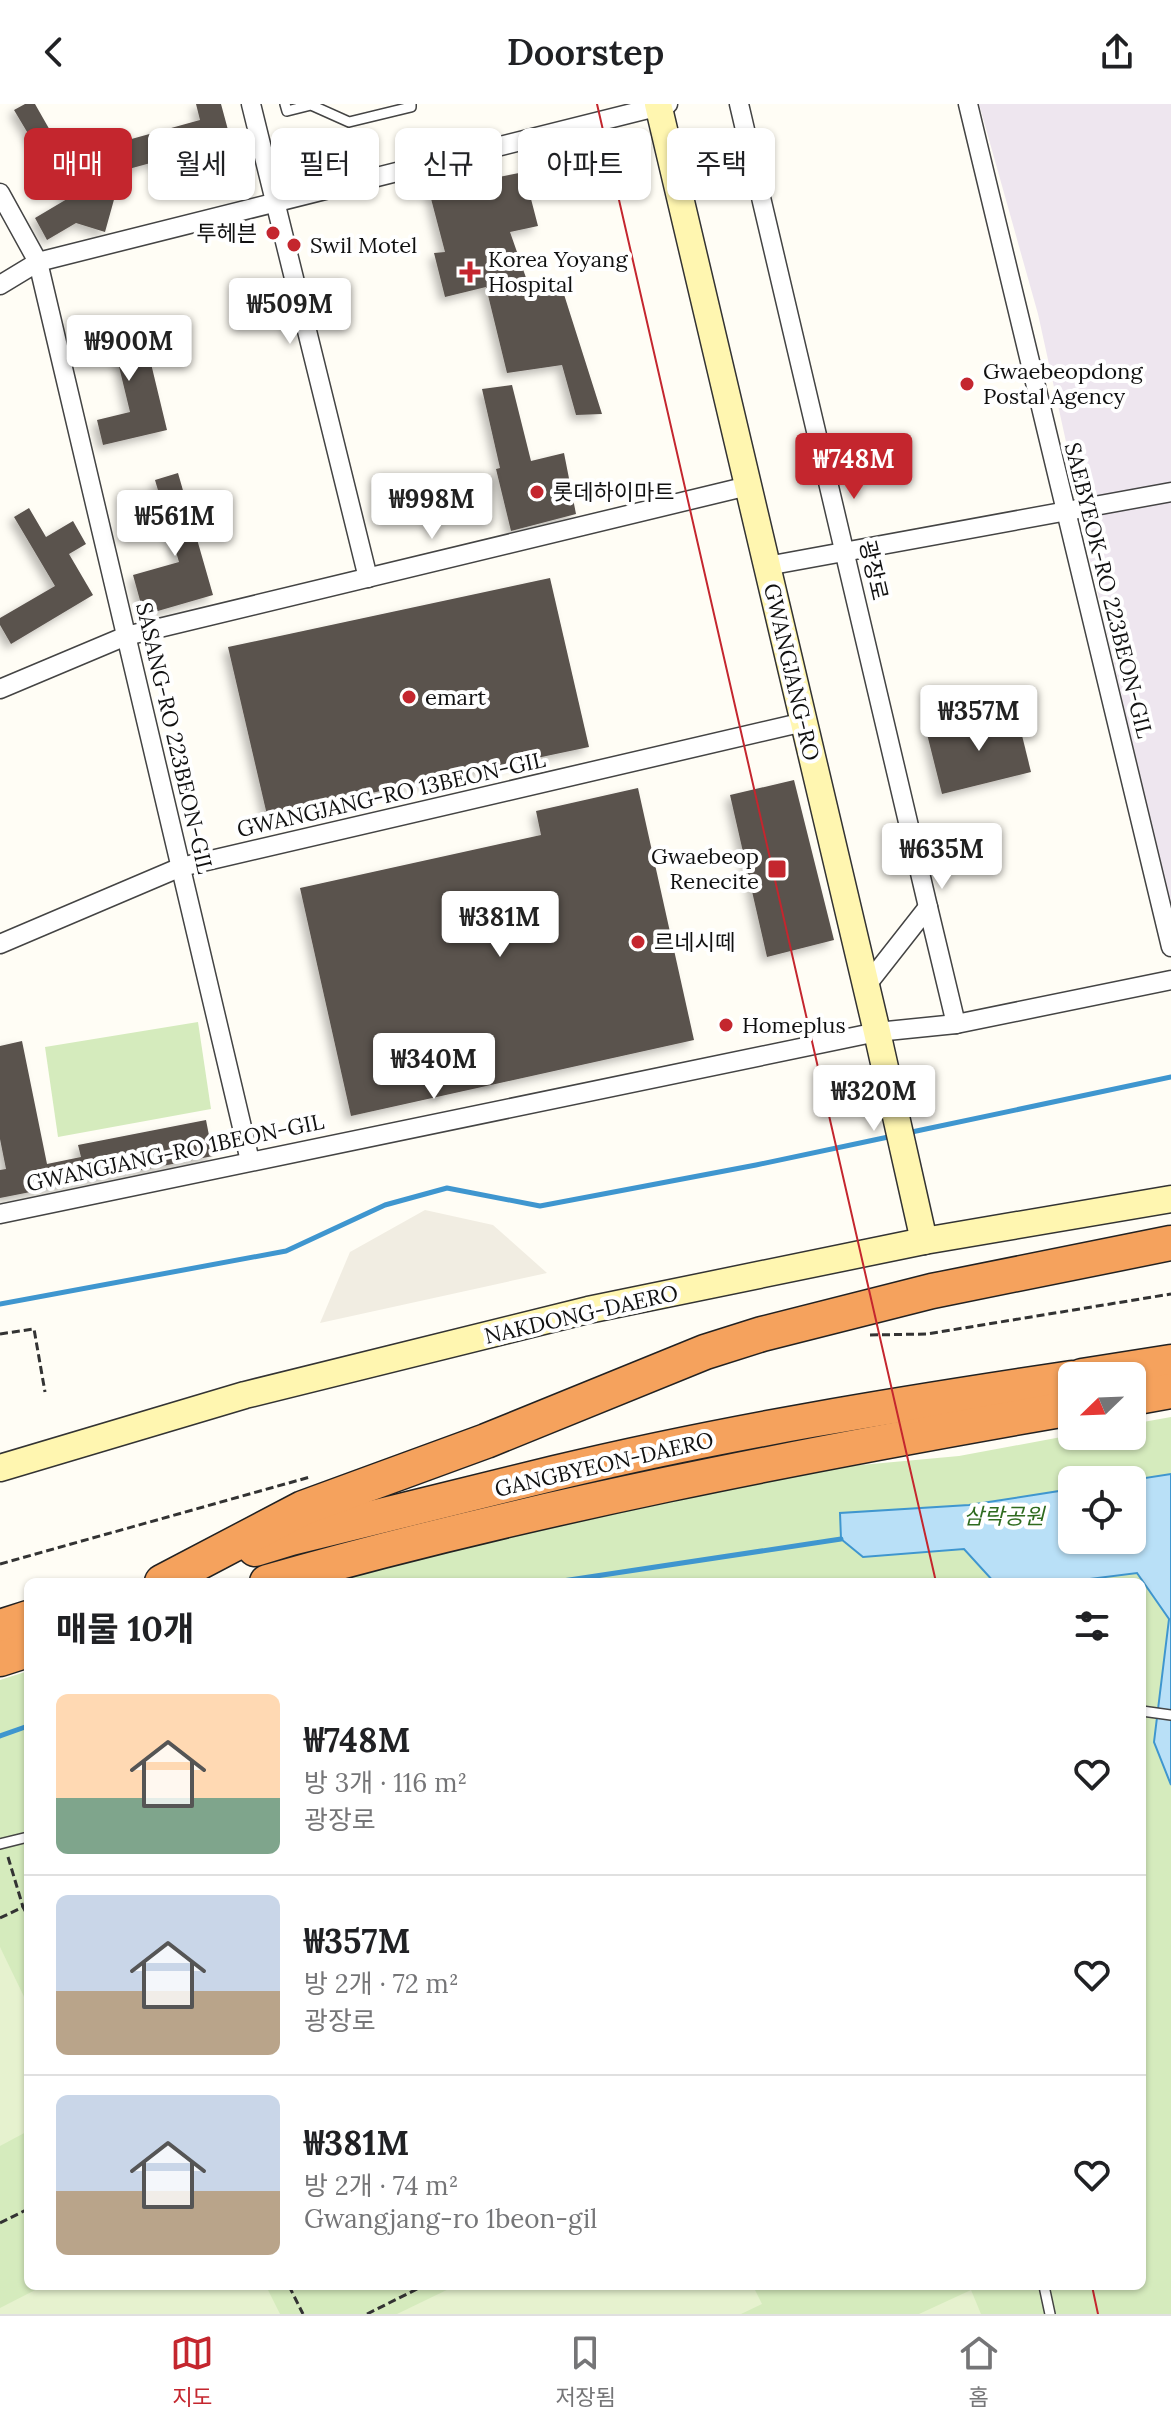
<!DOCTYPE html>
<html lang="ko">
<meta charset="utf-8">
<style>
body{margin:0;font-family:Lora,"Noto Sans KR",serif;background:#f2f2f2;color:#202124;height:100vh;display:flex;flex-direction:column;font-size:30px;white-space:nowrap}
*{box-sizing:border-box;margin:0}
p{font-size:26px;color:#757577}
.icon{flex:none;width:44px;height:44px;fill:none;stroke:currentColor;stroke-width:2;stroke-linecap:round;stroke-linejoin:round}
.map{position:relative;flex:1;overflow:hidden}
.drawer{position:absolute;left:24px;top:1474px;width:1122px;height:712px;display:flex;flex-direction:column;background:#fff;border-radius:12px;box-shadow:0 2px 6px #0004}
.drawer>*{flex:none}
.hud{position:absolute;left:24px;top:24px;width:1124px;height:72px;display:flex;gap:16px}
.needle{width:52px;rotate:247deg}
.tools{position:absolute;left:1058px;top:1258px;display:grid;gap:16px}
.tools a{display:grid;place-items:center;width:88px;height:88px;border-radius:12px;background:#fff;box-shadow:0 2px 6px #0004;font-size:40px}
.price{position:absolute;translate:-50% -68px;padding:0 18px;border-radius:8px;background:#fff;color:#222;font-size:26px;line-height:52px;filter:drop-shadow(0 2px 4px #0008)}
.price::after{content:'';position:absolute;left:50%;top:48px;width:24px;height:18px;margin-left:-12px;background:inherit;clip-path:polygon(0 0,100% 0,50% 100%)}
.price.current{background:#c4262e;color:#fff}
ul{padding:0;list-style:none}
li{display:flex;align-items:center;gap:24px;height:200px;padding:0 32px}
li+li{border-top:2px solid #e0e0e0}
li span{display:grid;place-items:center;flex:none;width:224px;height:160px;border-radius:12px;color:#555}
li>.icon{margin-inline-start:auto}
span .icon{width:96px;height:96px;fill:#fffc;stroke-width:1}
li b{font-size:34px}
h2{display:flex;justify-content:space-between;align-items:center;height:96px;padding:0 32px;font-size:34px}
.tag{padding:0 28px;border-radius:12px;background:#fff;box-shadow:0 2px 6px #0004;font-size:28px;line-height:72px}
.tag.current{background:#c4262e;color:#fff}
header{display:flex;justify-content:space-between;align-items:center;height:104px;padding:0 32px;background:#fff;font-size:36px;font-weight:600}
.tab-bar{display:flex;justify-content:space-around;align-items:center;height:112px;border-top:2px solid #e0e0e0;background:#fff;font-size:22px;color:#757577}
.tab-bar a{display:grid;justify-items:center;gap:4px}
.tab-bar .current{color:#c4262e}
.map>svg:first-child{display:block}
.industrial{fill:#eee6ef}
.green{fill:#d5ebbd;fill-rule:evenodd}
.pitch{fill:#e6f2cf}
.plaza{fill:#f1ede2}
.water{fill:#b9e0f7;stroke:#3f96cf;stroke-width:2}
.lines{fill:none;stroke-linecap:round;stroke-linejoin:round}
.stream{stroke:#3f96cf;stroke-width:5}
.building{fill:#5a524d;filter:url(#shadow)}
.lane-casing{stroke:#444;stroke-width:12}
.street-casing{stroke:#444;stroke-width:21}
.secondary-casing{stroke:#333;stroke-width:29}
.highway-casing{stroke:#222;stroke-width:37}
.path{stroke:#333;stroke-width:3;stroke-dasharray:8 4;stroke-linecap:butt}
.lane{stroke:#fff;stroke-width:9}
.street{stroke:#fff;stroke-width:18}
.secondary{stroke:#fff6b0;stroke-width:26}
.highway{stroke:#f5a25d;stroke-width:34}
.tram{stroke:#c4262e;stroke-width:2}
.poi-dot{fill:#c4262e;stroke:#fff;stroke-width:3}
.labels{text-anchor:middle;stroke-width:8;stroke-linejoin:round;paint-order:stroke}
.poi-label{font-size:22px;fill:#111;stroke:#fff;text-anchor:start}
.street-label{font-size:22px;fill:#111;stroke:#fff}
.park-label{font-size:22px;font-style:italic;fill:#2f6b1f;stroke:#fff}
</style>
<header><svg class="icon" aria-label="back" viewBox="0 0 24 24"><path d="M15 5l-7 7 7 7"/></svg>Doorstep<svg class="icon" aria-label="share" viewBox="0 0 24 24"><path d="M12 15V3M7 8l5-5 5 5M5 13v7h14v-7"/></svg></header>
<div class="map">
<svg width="1171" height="2210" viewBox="0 0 1171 2210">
<defs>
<filter id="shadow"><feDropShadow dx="-5" dy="5" stdDeviation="4" flood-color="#0004"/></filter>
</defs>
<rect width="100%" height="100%" fill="#fffdf5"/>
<polygon class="industrial" points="979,0 1171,0 1171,804 1082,422 1077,388 1038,210"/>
<g class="green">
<polygon points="198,918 211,1005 58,1033 45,943"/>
<path d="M1171 1313V2210H0V1576L28 1567V2182H1142V1478H325L669 1392 850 1362 959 1352 1072 1331 1132 1332V1320ZM1072 1376H1132V1436H1072Z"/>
</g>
<g class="pitch">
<polygon points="0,1843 28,1901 28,2027 0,2042"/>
<polygon points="43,2182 266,2182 280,2210 0,2210 0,2204"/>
<polygon points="455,2182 753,2182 762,2200 741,2210 397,2210"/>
<polygon points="971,2186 981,2210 919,2210"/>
</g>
<polygon class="plaza" points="425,1106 493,1121 547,1169 320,1219 350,1148"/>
<polygon class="water" points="1171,1370 1171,1681 1154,1638 1169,1515 1137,1469 1066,1478 994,1478 964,1445 863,1453 841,1435 840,1409 969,1401 1072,1385 1072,1436 1132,1436 1132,1376"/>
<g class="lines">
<g class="stream">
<polyline points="907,1029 1171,973"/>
<polyline points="0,1200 286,1147 385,1101 447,1084 540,1102 756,1061 893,1032"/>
<polyline points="556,1478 841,1435"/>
<polyline points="0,1632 28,1622"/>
</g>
</g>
<g class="building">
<polygon points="25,0 35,0 80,79 77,80 115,92 105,128 76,119 47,136 35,114 67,95 14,6"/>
<polygon points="196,0 221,0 231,37 125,66 117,39 200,16"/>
<polygon points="524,68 538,122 510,128 531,188 561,181 602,310 576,311 562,261 507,269 486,183 445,193 434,149 445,148 429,87"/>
<polygon points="141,218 167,326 103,341 97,316 130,308 115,246 84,254 79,233"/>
<polygon points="512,281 531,357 564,349 576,410 511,427 496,365 500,364 482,285"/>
<polygon points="178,369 213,491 144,511 133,471 179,458 155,376"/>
<polygon points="29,404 46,433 73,417 86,440 69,450 93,491 11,540 0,521 0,514 55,482 14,413"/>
<polygon points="550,474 589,643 267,711 228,543"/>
<polygon points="1016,607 1031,668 942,690 927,630"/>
<polygon points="794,676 834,836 767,853 730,691"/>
<polygon points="638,684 694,936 351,1012 300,784 541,731 536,707"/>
<polygon points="22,937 47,1060 81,1053 78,1041 206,1016 213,1052 0,1094 0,1066 6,1065 0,1035 0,942"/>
</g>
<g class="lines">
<defs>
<g id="lane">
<polyline points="285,0 287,7 311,1 349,18 411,3 411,0"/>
<polyline points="1142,1607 1171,1611"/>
<polyline points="0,1740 28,1733"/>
<polyline points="1044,2182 1050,2210"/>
</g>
<g id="street">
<polyline points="251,0 368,474"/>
<polyline points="739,0 928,803"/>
<polyline points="968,0 1171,843"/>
<polyline points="0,89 38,158 250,1057"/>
<polyline points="0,181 38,158 668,0"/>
<polyline points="767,462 1171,388"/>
<polyline points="0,585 126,532 748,382"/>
<polyline points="0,840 181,763 804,618"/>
<polyline points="866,882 928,803 956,920"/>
<polyline points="0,1110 877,928 956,920 1171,876"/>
</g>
<g id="secondary">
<polyline points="658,0 877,928 924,1137"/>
<polyline points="0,1364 245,1291 588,1206 924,1137 1171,1095"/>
</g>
<g id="highway">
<polyline points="1082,1272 1171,1258"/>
<polyline points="1132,1294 1171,1287"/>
<path d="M255 1445 291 1434C379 1413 467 1390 555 1369 725 1328 899 1300 1072 1274"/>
<polyline points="162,1478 303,1404 486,1337 705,1248 762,1230 932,1187 1171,1139"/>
<path d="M267 1478C531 1403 802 1351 1072 1304"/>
<polyline points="0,1523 28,1514"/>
<polyline points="0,1555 28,1546"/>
</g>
</defs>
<use href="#lane" class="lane-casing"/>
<use href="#street" class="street-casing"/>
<use href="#secondary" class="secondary-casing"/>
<use href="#highway" class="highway-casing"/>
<g class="path">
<polyline points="0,1230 34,1225 45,1288"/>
<polyline points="870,1231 927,1230 1171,1190"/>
<polyline points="0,1460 310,1373"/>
<polyline points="8,1753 23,1803"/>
<polyline points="0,1814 23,1803 28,1812"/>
<polyline points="0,2119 28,2105"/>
<polyline points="289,2182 303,2210"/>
<polyline points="367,2210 423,2182"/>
</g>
<use href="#lane" class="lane"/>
<use href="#street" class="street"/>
<use href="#secondary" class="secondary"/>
<use href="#highway" class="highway"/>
<g class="tram">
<polyline points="597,0 936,1478"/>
<polyline points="1092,2182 1098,2210"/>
</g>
</g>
<g class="poi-dot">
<circle cx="273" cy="129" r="8"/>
<circle cx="294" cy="141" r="8"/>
<path d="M466 156h8v8h8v8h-8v8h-8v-8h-8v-8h8z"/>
<circle cx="967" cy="280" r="8"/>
<circle cx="537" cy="388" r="8"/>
<circle cx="409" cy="593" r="8"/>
<rect x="767" y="755" width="20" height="20" rx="4"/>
<circle cx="638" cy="838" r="8"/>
<circle cx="726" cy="921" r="8"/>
</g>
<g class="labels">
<g class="poi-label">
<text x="257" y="137" text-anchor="end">투헤븐</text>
<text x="310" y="149">Swil Motel</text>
<text x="488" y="163">Korea Yoyang<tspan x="488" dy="25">Hospital</tspan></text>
<text x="983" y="275">Gwaebeopdong<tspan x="983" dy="25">Postal Agency</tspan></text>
<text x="553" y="396">롯데하이마트</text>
<text x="425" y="601">emart</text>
<text x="759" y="760" text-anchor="end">Gwaebeop<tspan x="759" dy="25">Renecite</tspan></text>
<text x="654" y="846">르네시떼</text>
<text x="742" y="929">Homeplus</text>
</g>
<g class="street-label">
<text transform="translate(874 466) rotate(77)" y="8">광장로</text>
<text transform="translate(1109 486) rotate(76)" y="8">SAEBYEOK-RO 223BEON-GIL</text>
<text transform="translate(792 568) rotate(77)" y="8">GWANGJANG-RO</text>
<text transform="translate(175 634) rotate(77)" y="8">SASANG-RO 223BEON-GIL</text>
<text transform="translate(391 690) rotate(-13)" y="8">GWANGJANG-RO 13BEON-GIL</text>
<text transform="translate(175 1048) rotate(-12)" y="8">GWANGJANG-RO 1BEON-GIL</text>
<text transform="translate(581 1210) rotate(-13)" y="8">NAKDONG-DAERO</text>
<text transform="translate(604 1360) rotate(-13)" y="8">GANGBYEON-DAERO</text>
</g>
<g class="park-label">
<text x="1004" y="1420">삼락공원</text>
</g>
</g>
</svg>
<div class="tools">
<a><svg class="needle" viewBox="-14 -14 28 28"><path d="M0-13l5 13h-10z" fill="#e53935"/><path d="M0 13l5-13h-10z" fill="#757577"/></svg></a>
<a><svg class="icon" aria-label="locate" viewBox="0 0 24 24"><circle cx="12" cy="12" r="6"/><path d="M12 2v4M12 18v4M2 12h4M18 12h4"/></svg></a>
</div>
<b class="price" style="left:290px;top:242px">₩509M</b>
<b class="price" style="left:129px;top:279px">₩900M</b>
<b class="price current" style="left:854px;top:397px">₩748M</b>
<b class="price" style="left:432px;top:437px">₩998M</b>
<b class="price" style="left:175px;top:454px">₩561M</b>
<b class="price" style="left:979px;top:649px">₩357M</b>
<b class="price" style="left:942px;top:787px">₩635M</b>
<b class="price" style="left:500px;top:855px">₩381M</b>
<b class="price" style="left:434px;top:997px">₩340M</b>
<b class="price" style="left:874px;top:1029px">₩320M</b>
<div class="hud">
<a class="tag current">매매</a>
<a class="tag">월세</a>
<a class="tag">필터</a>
<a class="tag">신규</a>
<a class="tag">아파트</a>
<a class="tag">주택</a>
</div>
<section class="drawer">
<h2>매물 10개<svg class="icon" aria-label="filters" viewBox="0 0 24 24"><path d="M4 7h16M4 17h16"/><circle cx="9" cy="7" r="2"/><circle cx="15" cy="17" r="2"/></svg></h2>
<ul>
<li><span style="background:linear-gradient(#ffd9b3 65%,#7fa58c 0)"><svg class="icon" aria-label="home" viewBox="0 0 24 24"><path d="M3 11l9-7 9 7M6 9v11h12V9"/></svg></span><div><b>₩748M</b><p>방 3개 · 116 m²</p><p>광장로</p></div><svg class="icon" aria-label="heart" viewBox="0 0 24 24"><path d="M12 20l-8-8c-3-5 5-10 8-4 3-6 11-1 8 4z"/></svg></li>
<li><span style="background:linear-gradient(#c9d6e8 60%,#b9a48a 0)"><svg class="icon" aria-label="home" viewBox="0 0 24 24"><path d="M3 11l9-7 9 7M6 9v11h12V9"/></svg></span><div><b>₩357M</b><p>방 2개 · 72 m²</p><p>광장로</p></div><svg class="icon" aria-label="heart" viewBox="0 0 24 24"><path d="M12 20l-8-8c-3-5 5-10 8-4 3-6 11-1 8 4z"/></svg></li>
<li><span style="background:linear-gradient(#c9d6e8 60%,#b9a48a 0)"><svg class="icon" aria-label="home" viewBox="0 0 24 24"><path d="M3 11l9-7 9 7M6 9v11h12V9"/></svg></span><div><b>₩381M</b><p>방 2개 · 74 m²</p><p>Gwangjang-ro 1beon-gil</p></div><svg class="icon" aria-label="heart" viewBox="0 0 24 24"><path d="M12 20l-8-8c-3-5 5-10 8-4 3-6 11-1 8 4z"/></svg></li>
</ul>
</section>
</div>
<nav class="tab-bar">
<a class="current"><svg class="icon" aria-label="map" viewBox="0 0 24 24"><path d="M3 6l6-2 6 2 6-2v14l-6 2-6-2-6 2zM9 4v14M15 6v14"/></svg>지도</a>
<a><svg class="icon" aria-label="saved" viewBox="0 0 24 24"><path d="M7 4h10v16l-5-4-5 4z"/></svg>저장됨</a>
<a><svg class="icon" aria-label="home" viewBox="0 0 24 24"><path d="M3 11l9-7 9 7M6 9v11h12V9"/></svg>홈</a>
</nav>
